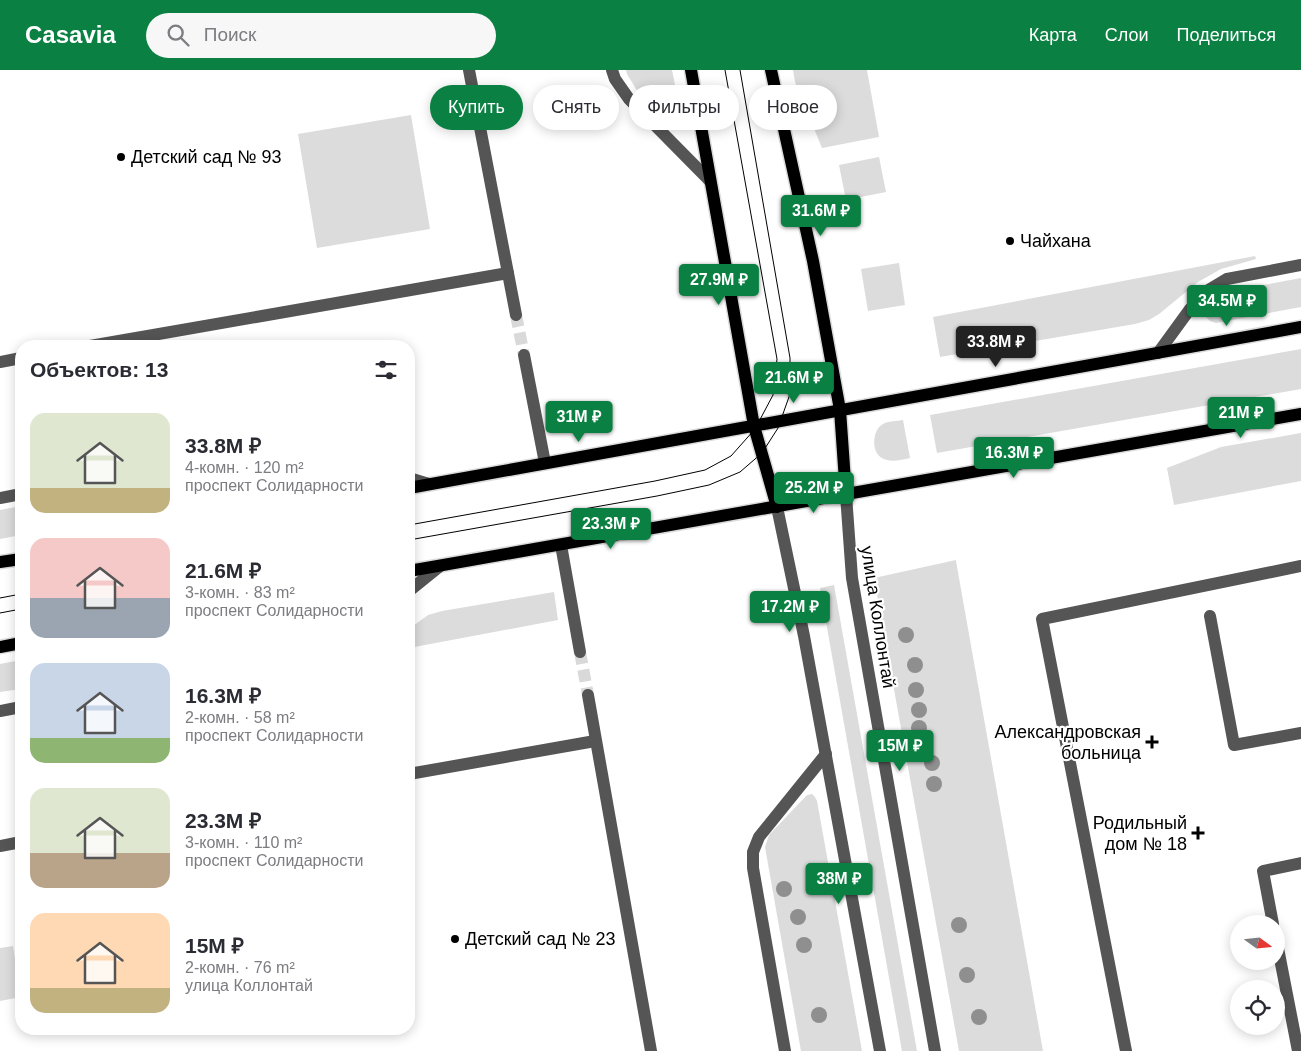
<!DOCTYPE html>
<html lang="ru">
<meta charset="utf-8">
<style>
body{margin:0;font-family:Arial,sans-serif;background:#f7f7f7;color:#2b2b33;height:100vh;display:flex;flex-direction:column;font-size:19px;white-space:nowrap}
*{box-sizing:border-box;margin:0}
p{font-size:16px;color:#7c7c81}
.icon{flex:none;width:28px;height:28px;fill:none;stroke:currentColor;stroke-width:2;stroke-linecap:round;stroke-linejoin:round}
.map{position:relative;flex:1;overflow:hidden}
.sheet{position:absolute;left:15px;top:270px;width:400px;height:695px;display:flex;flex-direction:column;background:#fff;border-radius:20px;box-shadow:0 2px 12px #0003}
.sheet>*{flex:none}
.top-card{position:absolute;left:430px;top:15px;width:475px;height:45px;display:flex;gap:10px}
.needle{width:32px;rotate:105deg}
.fabs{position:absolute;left:1230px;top:845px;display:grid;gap:10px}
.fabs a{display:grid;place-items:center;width:55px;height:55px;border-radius:50%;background:#fff;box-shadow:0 2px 12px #0003;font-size:25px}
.price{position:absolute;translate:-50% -42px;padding:0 11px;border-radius:5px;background:#0b8043;color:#fff;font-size:16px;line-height:32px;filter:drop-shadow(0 1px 2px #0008)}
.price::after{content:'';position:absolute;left:50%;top:30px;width:15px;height:11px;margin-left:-8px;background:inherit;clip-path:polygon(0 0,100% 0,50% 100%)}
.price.active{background:#222;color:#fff}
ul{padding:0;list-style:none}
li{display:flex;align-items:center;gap:15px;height:125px;padding:0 15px}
li span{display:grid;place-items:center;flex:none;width:140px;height:100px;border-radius:15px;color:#555}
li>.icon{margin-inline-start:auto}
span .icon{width:60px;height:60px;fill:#fffc;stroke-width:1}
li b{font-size:21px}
h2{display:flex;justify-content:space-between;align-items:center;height:60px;padding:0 15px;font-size:21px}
.chip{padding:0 18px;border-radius:22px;background:#fff;box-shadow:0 2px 12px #0003;font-size:18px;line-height:45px}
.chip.active{background:#0b8043;color:#fff}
header{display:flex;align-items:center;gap:30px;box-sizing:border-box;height:70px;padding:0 25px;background:#0b8043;color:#fff}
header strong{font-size:24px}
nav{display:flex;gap:28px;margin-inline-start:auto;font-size:18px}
.search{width:350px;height:45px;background:#f7f7f7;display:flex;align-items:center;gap:12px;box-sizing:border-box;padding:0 18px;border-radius:28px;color:#7c7c81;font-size:19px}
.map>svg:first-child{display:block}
.green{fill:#dcdcdc}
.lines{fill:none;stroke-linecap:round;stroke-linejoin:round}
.minor-tunnel{stroke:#d9d9d9;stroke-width:12;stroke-dasharray:12 6;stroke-linecap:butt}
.major-casing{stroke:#dbdbdb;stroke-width:15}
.minor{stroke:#555;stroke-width:12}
.major{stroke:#000;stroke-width:12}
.tram{stroke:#000;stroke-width:1}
.tree{fill:#8f8f8f}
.poi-dot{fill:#000;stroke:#fff;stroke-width:2}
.labels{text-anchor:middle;stroke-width:4.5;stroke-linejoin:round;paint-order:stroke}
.poi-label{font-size:18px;fill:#000;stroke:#fff;text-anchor:start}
.street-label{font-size:18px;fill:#000;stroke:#fff}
</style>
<header>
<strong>Casavia</strong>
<div class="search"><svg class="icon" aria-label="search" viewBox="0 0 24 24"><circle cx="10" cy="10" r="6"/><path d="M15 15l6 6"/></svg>Поиск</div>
<nav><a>Карта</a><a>Слои</a><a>Поделиться</a></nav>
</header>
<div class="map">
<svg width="1301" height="981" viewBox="0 0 1301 981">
<rect width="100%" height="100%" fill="#fff"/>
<g class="green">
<polygon points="626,0 672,0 679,35 676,44 670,49 662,46 636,19 627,4"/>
<polygon points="793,0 867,0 879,67 822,78 795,12"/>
<polygon points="411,45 430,159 317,178 298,64"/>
<polygon points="879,87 886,122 846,130 839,95"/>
<polygon points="1255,186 1256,189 1221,199 1198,212 1159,244 1149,250 1135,254 940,287 933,247"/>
<polygon points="899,193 905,235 868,241 861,199"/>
<polygon points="1301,208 1301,237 1216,253 1210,251 1206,247 1205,241 1210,235 1248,218"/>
<polygon points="1301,279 1301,319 937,383 930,345"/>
<path d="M903 350 910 388C901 390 890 393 882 388 871 382 872 360 883 354 888 351 897 351 903 350Z"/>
<polygon points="1301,363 1301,411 1174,435 1167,398 1221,377"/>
<polygon points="21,436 21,465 0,469 0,440"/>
<polygon points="956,490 956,491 1043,981 959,981 874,508"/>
<polygon points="834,515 917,981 902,981 820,518"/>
<polygon points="554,522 558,550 409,578 409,559 428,545 442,541"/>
<polygon points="21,590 21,619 0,622 0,594"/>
<polygon points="812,724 815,727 817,731 862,981 801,981 765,777 769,765 807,725"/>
<polygon points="13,876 21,927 0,931 0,878"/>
</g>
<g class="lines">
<g class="minor-tunnel">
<polyline points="516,245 524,285"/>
<polyline points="580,582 588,625"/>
</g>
<defs>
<g id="major">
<polyline points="691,0 754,356 777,437"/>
<polyline points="771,0 813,191 840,340 846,425"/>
<polyline points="409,418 1301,257"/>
<polyline points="0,492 21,489"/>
<polyline points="409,501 1301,344"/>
<polyline points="0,577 21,573"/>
</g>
</defs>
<use href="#major" class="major-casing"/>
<g class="minor">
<polyline points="469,0 516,245"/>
<polyline points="612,0 615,9 629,29 710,111"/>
<polyline points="90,276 508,203"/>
<polyline points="1158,283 1190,239 1207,221 1227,209 1301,195"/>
<polyline points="524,285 545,393"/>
<polyline points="0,292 21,288"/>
<polyline points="409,408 429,414"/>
<polyline points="846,425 852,508 935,981"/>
<polyline points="0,428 21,424"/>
<polyline points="777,437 804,566 880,981"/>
<polyline points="561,475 580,582"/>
<polyline points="409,521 440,496"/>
<polyline points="1210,546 1234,675 1301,663"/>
<polyline points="588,625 651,981"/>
<polyline points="0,641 21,637"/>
<polyline points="409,704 595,671"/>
<polyline points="0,776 21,772"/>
<polyline points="1273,854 1263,801 1301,793"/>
<polyline points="1276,868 1298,981"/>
<polyline points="785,981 753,798 753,782 759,767 826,684"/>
<polyline points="1126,981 1042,549 1301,496"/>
</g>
<use href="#major" class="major"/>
<g class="tram">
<polyline points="409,455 655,411 705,400 731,386 755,359 773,325 777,289 725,0"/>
<polyline points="409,470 657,426 709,415 740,402 762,383 778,358 790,324 790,288 740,0"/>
<polyline points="0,528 21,524"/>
<polyline points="0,543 21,539"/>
</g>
</g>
<g class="tree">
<circle cx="906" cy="565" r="8"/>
<circle cx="915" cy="595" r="8"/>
<circle cx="916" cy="620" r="8"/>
<circle cx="919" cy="640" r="8"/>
<circle cx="919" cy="658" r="8"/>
<circle cx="932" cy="693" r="8"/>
<circle cx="934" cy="714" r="8"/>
<circle cx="784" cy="819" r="8"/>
<circle cx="798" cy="847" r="8"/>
<circle cx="959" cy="855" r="8"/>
<circle cx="804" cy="875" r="8"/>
<circle cx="967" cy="905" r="8"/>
<circle cx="819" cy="945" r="8"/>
<circle cx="979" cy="947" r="8"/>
</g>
<g class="poi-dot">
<circle cx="121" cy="87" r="5"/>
<circle cx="1010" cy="171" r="5"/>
<path d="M1149.5 664.5h5v5h5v5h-5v5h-5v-5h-5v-5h5z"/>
<path d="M1195.5 755.5h5v5h5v5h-5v5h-5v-5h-5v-5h5z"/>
<circle cx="455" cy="869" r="5"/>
</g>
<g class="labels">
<g class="poi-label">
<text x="131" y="93">Детский сад № 93</text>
<text x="1020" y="177">Чайхана</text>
<text x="1141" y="668" text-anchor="end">Александровская<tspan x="1141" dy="21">больница</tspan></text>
<text x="1187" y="759" text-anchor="end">Родильный<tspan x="1187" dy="21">дом № 18</tspan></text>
<text x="465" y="875">Детский сад № 23</text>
</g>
<g class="street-label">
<text transform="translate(878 547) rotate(81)" y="6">улица Коллонтай</text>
</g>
</g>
</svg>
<div class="fabs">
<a><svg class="needle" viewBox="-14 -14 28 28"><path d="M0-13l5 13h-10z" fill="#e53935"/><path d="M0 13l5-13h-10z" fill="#7c7c81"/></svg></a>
<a><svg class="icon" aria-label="locate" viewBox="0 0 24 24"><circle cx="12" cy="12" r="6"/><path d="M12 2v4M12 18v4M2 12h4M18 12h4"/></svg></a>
</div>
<b class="price" style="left:821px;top:167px">31.6M ₽</b>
<b class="price" style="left:719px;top:236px">27.9M ₽</b>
<b class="price" style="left:1227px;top:257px">34.5M ₽</b>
<b class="price active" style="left:996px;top:298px">33.8M ₽</b>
<b class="price" style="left:794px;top:334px">21.6M ₽</b>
<b class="price" style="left:1241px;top:369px">21M ₽</b>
<b class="price" style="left:579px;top:373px">31M ₽</b>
<b class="price" style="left:1014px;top:409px">16.3M ₽</b>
<b class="price" style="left:814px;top:444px">25.2M ₽</b>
<b class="price" style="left:611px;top:480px">23.3M ₽</b>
<b class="price" style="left:790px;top:563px">17.2M ₽</b>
<b class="price" style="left:900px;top:702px">15M ₽</b>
<b class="price" style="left:839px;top:835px">38M ₽</b>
<div class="top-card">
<a class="chip active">Купить</a>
<a class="chip">Снять</a>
<a class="chip">Фильтры</a>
<a class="chip">Новое</a>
</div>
<section class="sheet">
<h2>Объектов: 13<svg class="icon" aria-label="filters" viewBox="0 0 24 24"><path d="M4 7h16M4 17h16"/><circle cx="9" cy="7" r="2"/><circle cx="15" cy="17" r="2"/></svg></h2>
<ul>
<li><span style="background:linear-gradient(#dfe7d0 75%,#c2b280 0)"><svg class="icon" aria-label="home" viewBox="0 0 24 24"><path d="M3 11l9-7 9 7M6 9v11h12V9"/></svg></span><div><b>33.8M ₽</b><p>4-комн. · 120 m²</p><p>проспект Солидарности</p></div></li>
<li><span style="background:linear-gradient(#f6c9c9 60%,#9aa5b1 0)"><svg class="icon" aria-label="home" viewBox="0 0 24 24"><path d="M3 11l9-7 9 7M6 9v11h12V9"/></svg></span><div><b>21.6M ₽</b><p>3-комн. · 83 m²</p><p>проспект Солидарности</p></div></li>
<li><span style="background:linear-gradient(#c9d6e8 75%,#8fb573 0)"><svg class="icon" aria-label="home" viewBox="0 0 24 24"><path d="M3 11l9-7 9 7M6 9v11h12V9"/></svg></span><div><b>16.3M ₽</b><p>2-комн. · 58 m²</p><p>проспект Солидарности</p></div></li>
<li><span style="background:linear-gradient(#dfe7d0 65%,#b9a48a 0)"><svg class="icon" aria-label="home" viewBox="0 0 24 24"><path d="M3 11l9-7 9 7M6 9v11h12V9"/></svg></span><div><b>23.3M ₽</b><p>3-комн. · 110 m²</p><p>проспект Солидарности</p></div></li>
<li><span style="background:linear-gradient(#ffd9b3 75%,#c2b280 0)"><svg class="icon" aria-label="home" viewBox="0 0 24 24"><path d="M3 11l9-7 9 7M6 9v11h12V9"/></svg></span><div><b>15M ₽</b><p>2-комн. · 76 m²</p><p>улица Коллонтай</p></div></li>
</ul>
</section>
</div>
